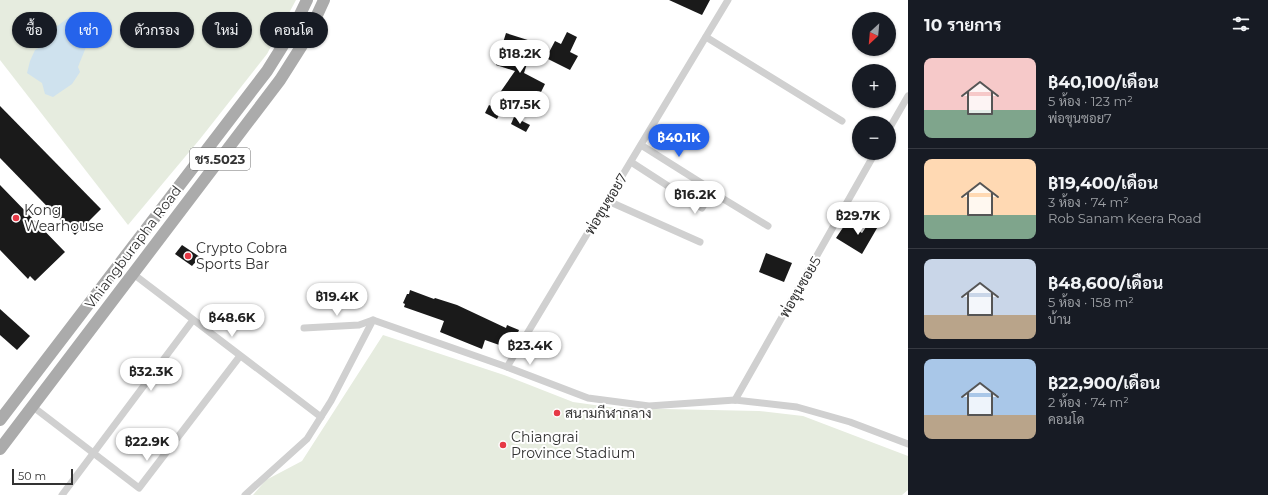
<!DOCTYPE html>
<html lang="th">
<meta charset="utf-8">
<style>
body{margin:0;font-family:Montserrat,Sarabun,sans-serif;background:#20242c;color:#f1f3f6;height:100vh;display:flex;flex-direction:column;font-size:15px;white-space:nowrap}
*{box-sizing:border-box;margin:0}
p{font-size:13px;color:#9ea1a6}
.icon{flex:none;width:22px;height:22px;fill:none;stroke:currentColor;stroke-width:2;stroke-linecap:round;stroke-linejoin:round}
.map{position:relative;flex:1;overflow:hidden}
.drawer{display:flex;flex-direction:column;background:#171b24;width:360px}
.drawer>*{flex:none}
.hud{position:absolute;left:12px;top:12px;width:380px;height:36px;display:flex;gap:8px}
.needle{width:26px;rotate:206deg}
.tools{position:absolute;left:852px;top:12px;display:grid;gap:8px}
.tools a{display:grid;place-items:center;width:44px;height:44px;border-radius:50%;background:#171b24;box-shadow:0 1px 3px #0004;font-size:20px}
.scale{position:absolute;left:12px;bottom:10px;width:61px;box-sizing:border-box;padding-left:4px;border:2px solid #333;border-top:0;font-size:11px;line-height:14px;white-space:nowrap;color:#333;-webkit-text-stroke:3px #fff;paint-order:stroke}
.price{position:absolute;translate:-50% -34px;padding:0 9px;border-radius:14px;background:#fff;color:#222;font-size:13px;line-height:26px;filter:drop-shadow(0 1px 2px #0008)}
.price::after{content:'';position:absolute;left:50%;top:24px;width:12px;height:9px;margin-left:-6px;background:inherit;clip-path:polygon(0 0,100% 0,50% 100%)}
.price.active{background:#2563eb;color:#fff}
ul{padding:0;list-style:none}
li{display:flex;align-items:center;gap:12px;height:100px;padding:0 16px}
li+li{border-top:1px solid #363941}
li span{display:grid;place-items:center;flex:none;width:112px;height:80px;border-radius:8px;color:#555}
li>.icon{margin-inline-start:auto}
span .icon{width:48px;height:48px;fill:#fffc;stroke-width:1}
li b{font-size:17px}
h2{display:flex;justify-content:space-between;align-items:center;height:48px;padding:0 16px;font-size:17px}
.chip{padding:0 14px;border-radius:18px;background:#171b24;box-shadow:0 1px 3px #0004;font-size:14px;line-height:36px}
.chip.active{background:#2563eb;color:#fff}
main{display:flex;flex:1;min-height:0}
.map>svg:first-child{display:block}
.green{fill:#e6ecdf}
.water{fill:#cfe2ee}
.building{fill:#1a1a1a}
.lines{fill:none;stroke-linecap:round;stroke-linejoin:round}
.minor{stroke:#d0d0d0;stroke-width:7}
.primary{stroke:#ababab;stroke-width:12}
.poi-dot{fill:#e63946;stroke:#fff;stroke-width:1.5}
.labels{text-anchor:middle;stroke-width:4;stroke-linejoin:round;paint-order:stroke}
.shield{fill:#fff;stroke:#707070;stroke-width:1}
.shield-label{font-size:13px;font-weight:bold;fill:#333}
.street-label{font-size:14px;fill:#333;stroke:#fff}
.poi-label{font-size:14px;fill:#333;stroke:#fff;text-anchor:start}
</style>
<main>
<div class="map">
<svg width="908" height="495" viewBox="0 0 908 495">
<rect width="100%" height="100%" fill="#fff"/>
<g class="green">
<polygon points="0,0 296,0 267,54 200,139 128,225 0,60"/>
<polygon points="383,335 504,375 573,402 616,408 759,411 803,416 908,456 908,490 902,495 253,495 266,480 302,461"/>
</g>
<path class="water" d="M72 15C95 34 88 42 78 67L80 72 72 84 53 97 45 94 42 83 27 73 30 61 35 50 46 44 56 27Z"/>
<g class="building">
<polygon points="669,0 710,0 702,15"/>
<polygon points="567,32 577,37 570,52 578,56 570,70 546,58 555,41 561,44"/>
<polygon points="506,33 534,42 524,73 545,84 538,98 542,100 534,116 520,107 522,103 511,97 509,100 499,94 515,71 496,65"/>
<polygon points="489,105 501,111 497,119 485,113"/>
<polygon points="0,106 101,209 75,235 0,158"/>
<polygon points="514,117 530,125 526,132 511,124"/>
<polygon points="0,185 65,252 35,281 30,276 28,279 0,250"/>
<polygon points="872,218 880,223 862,254 836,238 846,223 862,233"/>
<polygon points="182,245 200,257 192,266 175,254"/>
<polygon points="766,253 792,263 784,282 759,272"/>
<polygon points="410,290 434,299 435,298 457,305 506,328 507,325 519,330 511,349 485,340 482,349 440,332 444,321 404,307 405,304 403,303 407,294 409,294"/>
<polygon points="0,309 30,336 17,350 0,335"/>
</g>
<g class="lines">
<g class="minor">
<polyline points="706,37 842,121"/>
<polyline points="889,129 908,96"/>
<polyline points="641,145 706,186"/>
<polyline points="631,162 702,208 712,192 768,226"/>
<polyline points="608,201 700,242"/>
<polyline points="132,273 321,417"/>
<polyline points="304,328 359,325 373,320"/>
<polyline points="507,367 728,0"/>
<polyline points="735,400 875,153"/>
<polyline points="32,406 139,488 240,356"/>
<polyline points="62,495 193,320"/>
<polyline points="245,495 307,439 331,401 373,320 507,367 588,398 649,406 735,400 797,407 850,422 908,444"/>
</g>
<g class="primary">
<polyline points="0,420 267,71 292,31 307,0"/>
<polyline points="0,449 280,80 306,39 324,0"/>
</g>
</g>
<g class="poi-dot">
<circle cx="16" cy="218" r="4"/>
<circle cx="188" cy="256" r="4"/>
<circle cx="557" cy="413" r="4"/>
<circle cx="503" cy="445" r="4"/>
</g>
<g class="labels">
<rect class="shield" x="190" y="148" width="60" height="22" rx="3"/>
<g class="shield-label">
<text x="220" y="164">ชร.5023</text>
</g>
<g class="street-label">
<text transform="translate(606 204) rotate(-59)" y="5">พ่อขุนซอย7</text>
<text transform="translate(133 247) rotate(-53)" y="5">Vhiangburapha Road</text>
<text transform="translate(800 287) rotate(-60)" y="5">พ่อขุนซอย5</text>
</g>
<g class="poi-label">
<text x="24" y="215">Kong<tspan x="24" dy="16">Wearhouse</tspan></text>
<text x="196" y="253">Crypto Cobra<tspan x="196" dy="16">Sports Bar</tspan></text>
<text x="565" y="418">สนามกีฬากลาง</text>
<text x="511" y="442">Chiangrai<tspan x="511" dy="16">Province Stadium</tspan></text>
</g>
</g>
</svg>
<div class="tools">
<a><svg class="needle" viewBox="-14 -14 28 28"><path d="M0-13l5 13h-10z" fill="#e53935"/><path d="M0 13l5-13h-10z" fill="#9ea1a6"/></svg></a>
<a>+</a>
<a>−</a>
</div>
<div class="scale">50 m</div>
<b class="price" style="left:520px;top:74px">฿18.2K</b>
<b class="price" style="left:520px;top:125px">฿17.5K</b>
<b class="price active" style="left:679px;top:158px">฿40.1K</b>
<b class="price" style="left:695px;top:215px">฿16.2K</b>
<b class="price" style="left:858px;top:236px">฿29.7K</b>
<b class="price" style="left:337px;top:317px">฿19.4K</b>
<b class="price" style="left:232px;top:338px">฿48.6K</b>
<b class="price" style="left:530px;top:366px">฿23.4K</b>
<b class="price" style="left:151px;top:392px">฿32.3K</b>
<b class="price" style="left:147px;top:462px">฿22.9K</b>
<div class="hud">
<a class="chip">ซื้อ</a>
<a class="chip active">เช่า</a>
<a class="chip">ตัวกรอง</a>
<a class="chip">ใหม่</a>
<a class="chip">คอนโด</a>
</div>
</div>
<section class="drawer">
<h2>10 รายการ<svg class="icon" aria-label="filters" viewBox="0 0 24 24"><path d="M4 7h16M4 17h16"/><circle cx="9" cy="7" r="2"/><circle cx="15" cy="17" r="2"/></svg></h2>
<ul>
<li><span style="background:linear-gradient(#f6c9c9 65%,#7fa58c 0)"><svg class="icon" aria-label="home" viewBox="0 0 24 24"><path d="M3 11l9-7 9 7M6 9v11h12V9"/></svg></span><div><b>฿40,100/เดือน</b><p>5 ห้อง · 123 m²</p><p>พ่อขุนซอย7</p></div></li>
<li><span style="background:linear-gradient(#ffd9b3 70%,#7fa58c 0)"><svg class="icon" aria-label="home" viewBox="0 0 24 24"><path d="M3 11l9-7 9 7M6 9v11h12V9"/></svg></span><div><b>฿19,400/เดือน</b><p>3 ห้อง · 74 m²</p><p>Rob Sanam Keera Road</p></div></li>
<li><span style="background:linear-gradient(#c9d6e8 70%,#b9a48a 0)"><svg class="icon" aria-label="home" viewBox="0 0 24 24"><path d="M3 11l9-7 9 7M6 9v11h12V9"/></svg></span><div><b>฿48,600/เดือน</b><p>5 ห้อง · 158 m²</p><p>บ้าน</p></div></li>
<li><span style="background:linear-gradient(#a9c7e8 70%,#b9a48a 0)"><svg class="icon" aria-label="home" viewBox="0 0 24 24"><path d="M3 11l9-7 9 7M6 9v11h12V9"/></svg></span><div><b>฿22,900/เดือน</b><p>2 ห้อง · 74 m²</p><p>คอนโด</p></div></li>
</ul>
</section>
</main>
